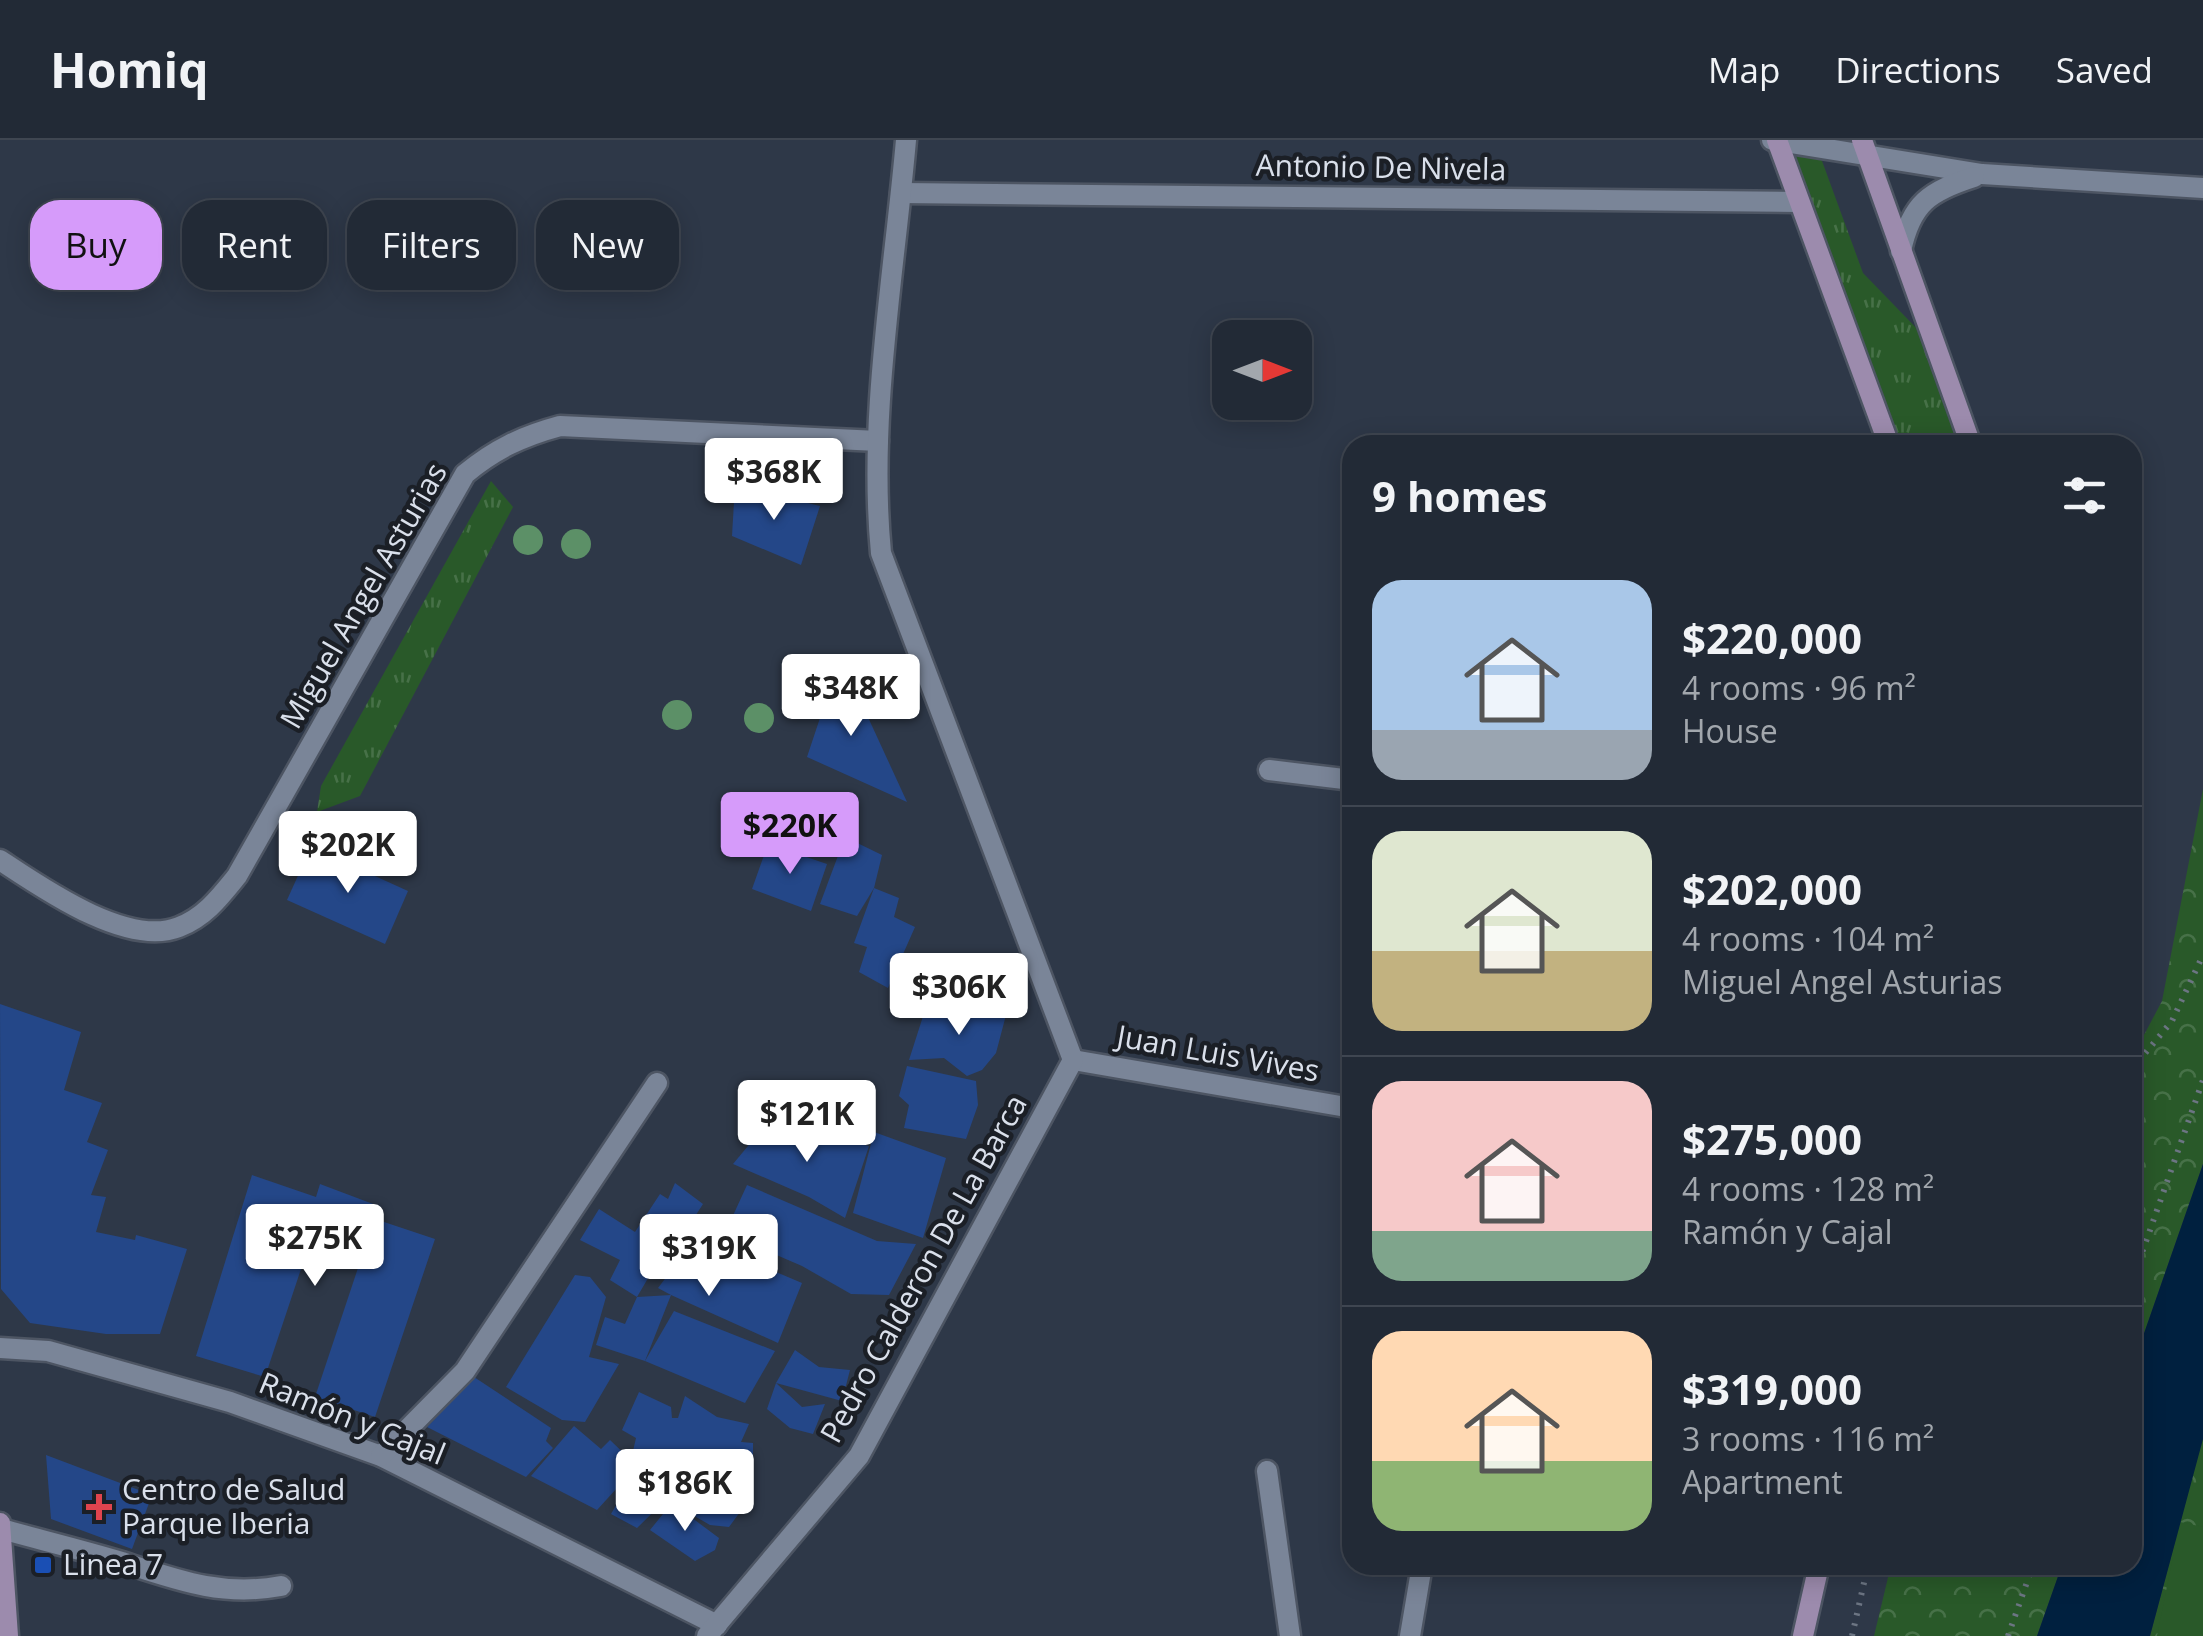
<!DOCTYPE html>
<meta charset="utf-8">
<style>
body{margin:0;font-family:"Open Sans",sans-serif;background:#2a323e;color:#f1f3f6;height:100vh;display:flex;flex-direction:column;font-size:38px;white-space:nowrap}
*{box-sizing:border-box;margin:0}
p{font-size:32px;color:#a2a7ad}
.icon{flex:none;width:55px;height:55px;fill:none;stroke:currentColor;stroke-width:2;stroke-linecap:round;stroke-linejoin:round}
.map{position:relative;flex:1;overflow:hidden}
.sheet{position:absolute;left:1342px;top:295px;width:800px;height:1140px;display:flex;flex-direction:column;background:#222a36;border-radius:30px;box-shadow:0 5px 25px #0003,0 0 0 2px #3f4651}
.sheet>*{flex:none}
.hud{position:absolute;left:30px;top:60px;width:950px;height:90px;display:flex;gap:20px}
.needle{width:65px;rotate:90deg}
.fabs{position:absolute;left:1212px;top:180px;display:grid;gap:20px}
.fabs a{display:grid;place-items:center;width:100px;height:100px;border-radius:20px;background:#222a36;box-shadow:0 5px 25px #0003,0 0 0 2px #3f4651;font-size:50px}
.price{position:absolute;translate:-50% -85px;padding:0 22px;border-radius:10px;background:#fff;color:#222;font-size:32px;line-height:65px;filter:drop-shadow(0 2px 5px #0008)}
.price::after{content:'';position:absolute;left:50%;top:60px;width:30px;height:22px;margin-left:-15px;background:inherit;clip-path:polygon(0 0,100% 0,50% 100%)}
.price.on{background:#d69bfa;color:#111}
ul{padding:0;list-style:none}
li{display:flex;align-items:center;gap:30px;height:250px;padding:0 30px}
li+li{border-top:2px solid #3f4651}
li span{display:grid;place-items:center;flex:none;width:280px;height:200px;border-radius:30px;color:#555}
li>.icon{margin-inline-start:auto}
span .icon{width:120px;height:120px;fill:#fffc;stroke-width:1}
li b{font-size:42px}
h2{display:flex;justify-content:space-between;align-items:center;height:120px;padding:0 30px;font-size:42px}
.chip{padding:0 35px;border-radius:30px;background:#222a36;box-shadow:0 5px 25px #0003,0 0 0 2px #3f4651;font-size:35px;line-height:90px}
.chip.on{background:#d69bfa;color:#111}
header{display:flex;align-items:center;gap:60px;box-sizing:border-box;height:140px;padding:0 50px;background:#222a36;border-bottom:2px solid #3f4651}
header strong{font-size:48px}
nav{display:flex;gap:55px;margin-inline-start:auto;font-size:35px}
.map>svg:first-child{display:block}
.grass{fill:url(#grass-tufts)}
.forest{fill:url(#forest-crowns)}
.pitch{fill:#295929}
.water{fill:#00203f}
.building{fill:#244788}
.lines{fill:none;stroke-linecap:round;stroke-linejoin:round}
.service-casing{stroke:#4d5563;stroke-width:25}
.minor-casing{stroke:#4d5563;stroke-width:25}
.tertiary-casing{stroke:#4d5563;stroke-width:25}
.secondary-casing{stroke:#4d5563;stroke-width:25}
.path{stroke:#6c7583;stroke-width:6;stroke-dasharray:2.5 8;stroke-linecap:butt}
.service{stroke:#7a8598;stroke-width:20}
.minor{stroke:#7a8598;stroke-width:20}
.tertiary{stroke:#7a8598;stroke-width:20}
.secondary{stroke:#9c8bad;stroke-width:20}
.tree{fill:#5c9067}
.health-dot{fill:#e0444e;stroke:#1b1f26;stroke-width:4}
.transit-dot{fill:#1a4fb4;stroke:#1b1f26;stroke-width:4}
.labels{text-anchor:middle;stroke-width:9;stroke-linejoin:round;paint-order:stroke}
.street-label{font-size:30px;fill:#dae0eb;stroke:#1b1f26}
.poi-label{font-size:30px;fill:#dae0eb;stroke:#1b1f26;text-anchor:start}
</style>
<header>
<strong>Homiq</strong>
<nav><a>Map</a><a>Directions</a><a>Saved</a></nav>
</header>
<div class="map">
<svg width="2203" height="1496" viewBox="0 0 2203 1496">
<defs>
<pattern id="grass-tufts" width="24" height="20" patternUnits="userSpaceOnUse" patternTransform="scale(2.5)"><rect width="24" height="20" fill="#295929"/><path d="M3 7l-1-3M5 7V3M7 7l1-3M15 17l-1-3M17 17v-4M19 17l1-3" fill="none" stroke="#477148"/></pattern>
<pattern id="forest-crowns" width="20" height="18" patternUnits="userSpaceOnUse" patternTransform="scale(2.5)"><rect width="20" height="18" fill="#295929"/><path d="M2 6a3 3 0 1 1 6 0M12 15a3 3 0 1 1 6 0" fill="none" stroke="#477148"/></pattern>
</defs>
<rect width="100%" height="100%" fill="#2e3848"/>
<g class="grass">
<polygon points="1781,4 1818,10 1863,133 1926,198 1964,305 1896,305 1855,184"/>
<polygon points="491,341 513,367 360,656 317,672 321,646"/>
</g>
<g class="forest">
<polygon points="2203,649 2203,1024 2133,1225 2133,895 2144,895 2162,861"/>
<polygon points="2203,1299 2203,1496 2150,1496 2202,1300"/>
<polygon points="1891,1425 2062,1425 2037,1496 1874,1496"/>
</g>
<polygon class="pitch" points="2180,1382 2203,1387 2203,1496 2157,1496"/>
<polygon class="water" points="2203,1024 2203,1299 2150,1496 2037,1496 2062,1425 2132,1425 2133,1225"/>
<g class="building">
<polygon points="735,345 820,366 801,425 732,396"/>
<polygon points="840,518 844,525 907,662 807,617"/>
<polygon points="845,697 882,715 874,748 857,776 820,764"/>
<polygon points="768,704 827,724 811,771 752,749"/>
<polygon points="311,707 408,751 385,804 287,760"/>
<polygon points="874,748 899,758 894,777 915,787 888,848 859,832 867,807 854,803"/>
<polygon points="0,864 81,892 64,950 102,963 87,1002 108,1010 91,1055 106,1057 96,1092 135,1100 136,1095 187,1109 160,1194 106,1194 30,1183 1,1149"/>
<polygon points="926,867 1006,875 996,913 982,930 967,936 944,918 909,920"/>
<polygon points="907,926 976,941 978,965 966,999 904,988 909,965 899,956"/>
<polygon points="768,982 806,998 819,995 869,1006 845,1078 809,1057 733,1024"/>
<polygon points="874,992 946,1018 923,1098 853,1073"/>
<polygon points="252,1035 316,1057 320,1044 381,1067 378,1080 435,1099 375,1277 315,1257 367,1101 316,1084 265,1237 196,1216"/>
<polygon points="675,1043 703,1064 670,1115 664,1111 637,1157 610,1140 620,1120 580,1100 599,1069 635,1092 660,1054 668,1059"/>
<polygon points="747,1045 877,1101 916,1104 889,1155 851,1154 802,1126 725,1093"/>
<polygon points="696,1098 802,1143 778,1203 671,1155 645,1221 596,1205 605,1177 625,1184 637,1157 671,1155 658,1148"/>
<polygon points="575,1135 590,1137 606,1157 589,1217 619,1224 585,1282 562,1280 506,1247"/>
<polygon points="674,1171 775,1211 745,1263 645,1221"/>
<polygon points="795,1210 819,1227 850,1230 842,1261 776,1243 802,1267 825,1264 813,1294 790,1288 767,1269 776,1243"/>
<polygon points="474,1237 551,1288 546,1301 553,1308 526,1337 427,1287"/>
<polygon points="639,1252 671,1267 672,1278 678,1278 685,1256 717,1277 749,1284 741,1302 753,1303 753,1329 741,1355 689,1337 637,1388 611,1374 634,1334 648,1347 668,1324 633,1311 636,1298 622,1290"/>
<polygon points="574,1286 601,1309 610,1300 637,1326 597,1370 531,1336"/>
<polygon points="46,1315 152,1355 132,1409 51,1379"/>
<polygon points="698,1349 726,1367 743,1368 729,1387 710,1385 684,1370"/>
<polygon points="672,1363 719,1398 715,1410 695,1421 650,1390"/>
</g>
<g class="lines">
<defs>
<path id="service" d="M1 1389C41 1400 82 1410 122 1422 177 1440 222 1457 281 1446"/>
<g id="minor">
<polyline points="901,53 1799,62"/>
<polyline points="1269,630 1352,640"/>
<path d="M0 720C41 747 127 808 179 787 205 777 220 757 237 736L465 334C495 309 523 296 560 286L878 301"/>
<polyline points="1073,920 1352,968"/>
<polyline points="0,1208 48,1211 230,1262 381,1316 717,1485"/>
<polyline points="381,1316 465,1231 657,943"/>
<polyline points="1267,1331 1290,1496"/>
<path d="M707 1496 859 1316 1073 920 881 413C868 277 894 136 906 0"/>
<polyline points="1410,1496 1422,1425"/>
</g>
<g id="tertiary">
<polyline points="1772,0 1982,34 2203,48"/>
<path d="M1901 111C1911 63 1930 51 1974 37"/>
</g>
<g id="secondary">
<polyline points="1777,0 1889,305"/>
<polyline points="1862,0 1971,305"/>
<polyline points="0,1383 8,1496"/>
<polyline points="1803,1496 1819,1425"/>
</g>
</defs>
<use href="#service" class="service-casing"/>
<use href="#minor" class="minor-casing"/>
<use href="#tertiary" class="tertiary-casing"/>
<use href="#secondary" class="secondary-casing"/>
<g class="path">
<polyline points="2132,929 2172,881 2203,815"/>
<polyline points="2132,1141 2203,940"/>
<polyline points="1852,1496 1868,1425"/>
<polyline points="2008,1496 2033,1425"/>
</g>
<use href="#service" class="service"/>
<use href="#minor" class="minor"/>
<use href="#tertiary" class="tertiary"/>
<use href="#secondary" class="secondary"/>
</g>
<g class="tree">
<circle cx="528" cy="400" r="15"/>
<circle cx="576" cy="404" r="15"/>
<circle cx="677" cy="575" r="15"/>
<circle cx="759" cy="578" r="15"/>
</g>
<path class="health-dot" d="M94 1352h10v10h10v10h-10v10h-10v-10h-10v-10h10z"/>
<rect class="transit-dot" x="33" y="1415" width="20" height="20" rx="5"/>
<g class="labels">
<g class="street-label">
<text transform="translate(1381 28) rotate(1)" y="10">Antonio De Nivela</text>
<text transform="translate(364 456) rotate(-60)" y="10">Miguel Angel Asturias</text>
<text transform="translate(1218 914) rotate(10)" y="10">Juan Luis Vives</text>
<text transform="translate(924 1129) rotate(-61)" y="10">Pedro Calderon De La Barca</text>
<text transform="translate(352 1279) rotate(22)" y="10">Ramón y Cajal</text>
</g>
<g class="poi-label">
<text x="122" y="1360">Centro de Salud<tspan x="122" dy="34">Parque Iberia</tspan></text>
<text x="63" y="1435">Linea 7</text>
</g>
</g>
</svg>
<div class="fabs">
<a><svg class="needle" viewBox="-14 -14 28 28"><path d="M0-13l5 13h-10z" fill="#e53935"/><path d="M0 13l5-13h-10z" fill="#a2a7ad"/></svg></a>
</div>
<b class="price" style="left:774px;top:383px">$368K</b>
<b class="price" style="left:851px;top:599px">$348K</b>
<b class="price on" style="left:790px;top:737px">$220K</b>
<b class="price" style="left:348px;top:756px">$202K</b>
<b class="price" style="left:959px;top:898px">$306K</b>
<b class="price" style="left:807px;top:1025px">$121K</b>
<b class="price" style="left:315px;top:1149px">$275K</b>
<b class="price" style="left:709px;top:1159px">$319K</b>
<b class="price" style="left:685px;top:1394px">$186K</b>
<div class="hud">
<a class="chip on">Buy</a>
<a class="chip">Rent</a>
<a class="chip">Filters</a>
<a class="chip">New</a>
</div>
<section class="sheet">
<h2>9 homes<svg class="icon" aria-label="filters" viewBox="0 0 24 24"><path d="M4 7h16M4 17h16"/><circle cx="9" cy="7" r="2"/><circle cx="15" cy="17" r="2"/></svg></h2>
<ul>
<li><span style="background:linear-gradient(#a9c7e8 75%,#9aa5b1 0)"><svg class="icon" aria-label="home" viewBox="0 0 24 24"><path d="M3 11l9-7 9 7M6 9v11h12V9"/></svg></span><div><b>$220,000</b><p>4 rooms · 96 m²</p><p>House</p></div></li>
<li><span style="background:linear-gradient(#dfe7d0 60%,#c2b280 0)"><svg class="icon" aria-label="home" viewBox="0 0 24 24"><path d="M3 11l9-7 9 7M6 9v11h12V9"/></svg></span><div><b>$202,000</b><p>4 rooms · 104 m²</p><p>Miguel Angel Asturias</p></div></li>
<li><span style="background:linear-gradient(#f6c9c9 75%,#7fa58c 0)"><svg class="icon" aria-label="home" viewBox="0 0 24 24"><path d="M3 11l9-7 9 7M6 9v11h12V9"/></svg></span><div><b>$275,000</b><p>4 rooms · 128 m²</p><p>Ramón y Cajal</p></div></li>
<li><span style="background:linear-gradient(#ffd9b3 65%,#8fb573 0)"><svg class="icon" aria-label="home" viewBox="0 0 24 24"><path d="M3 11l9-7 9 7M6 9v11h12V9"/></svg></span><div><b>$319,000</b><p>3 rooms · 116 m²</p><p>Apartment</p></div></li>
</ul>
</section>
</div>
